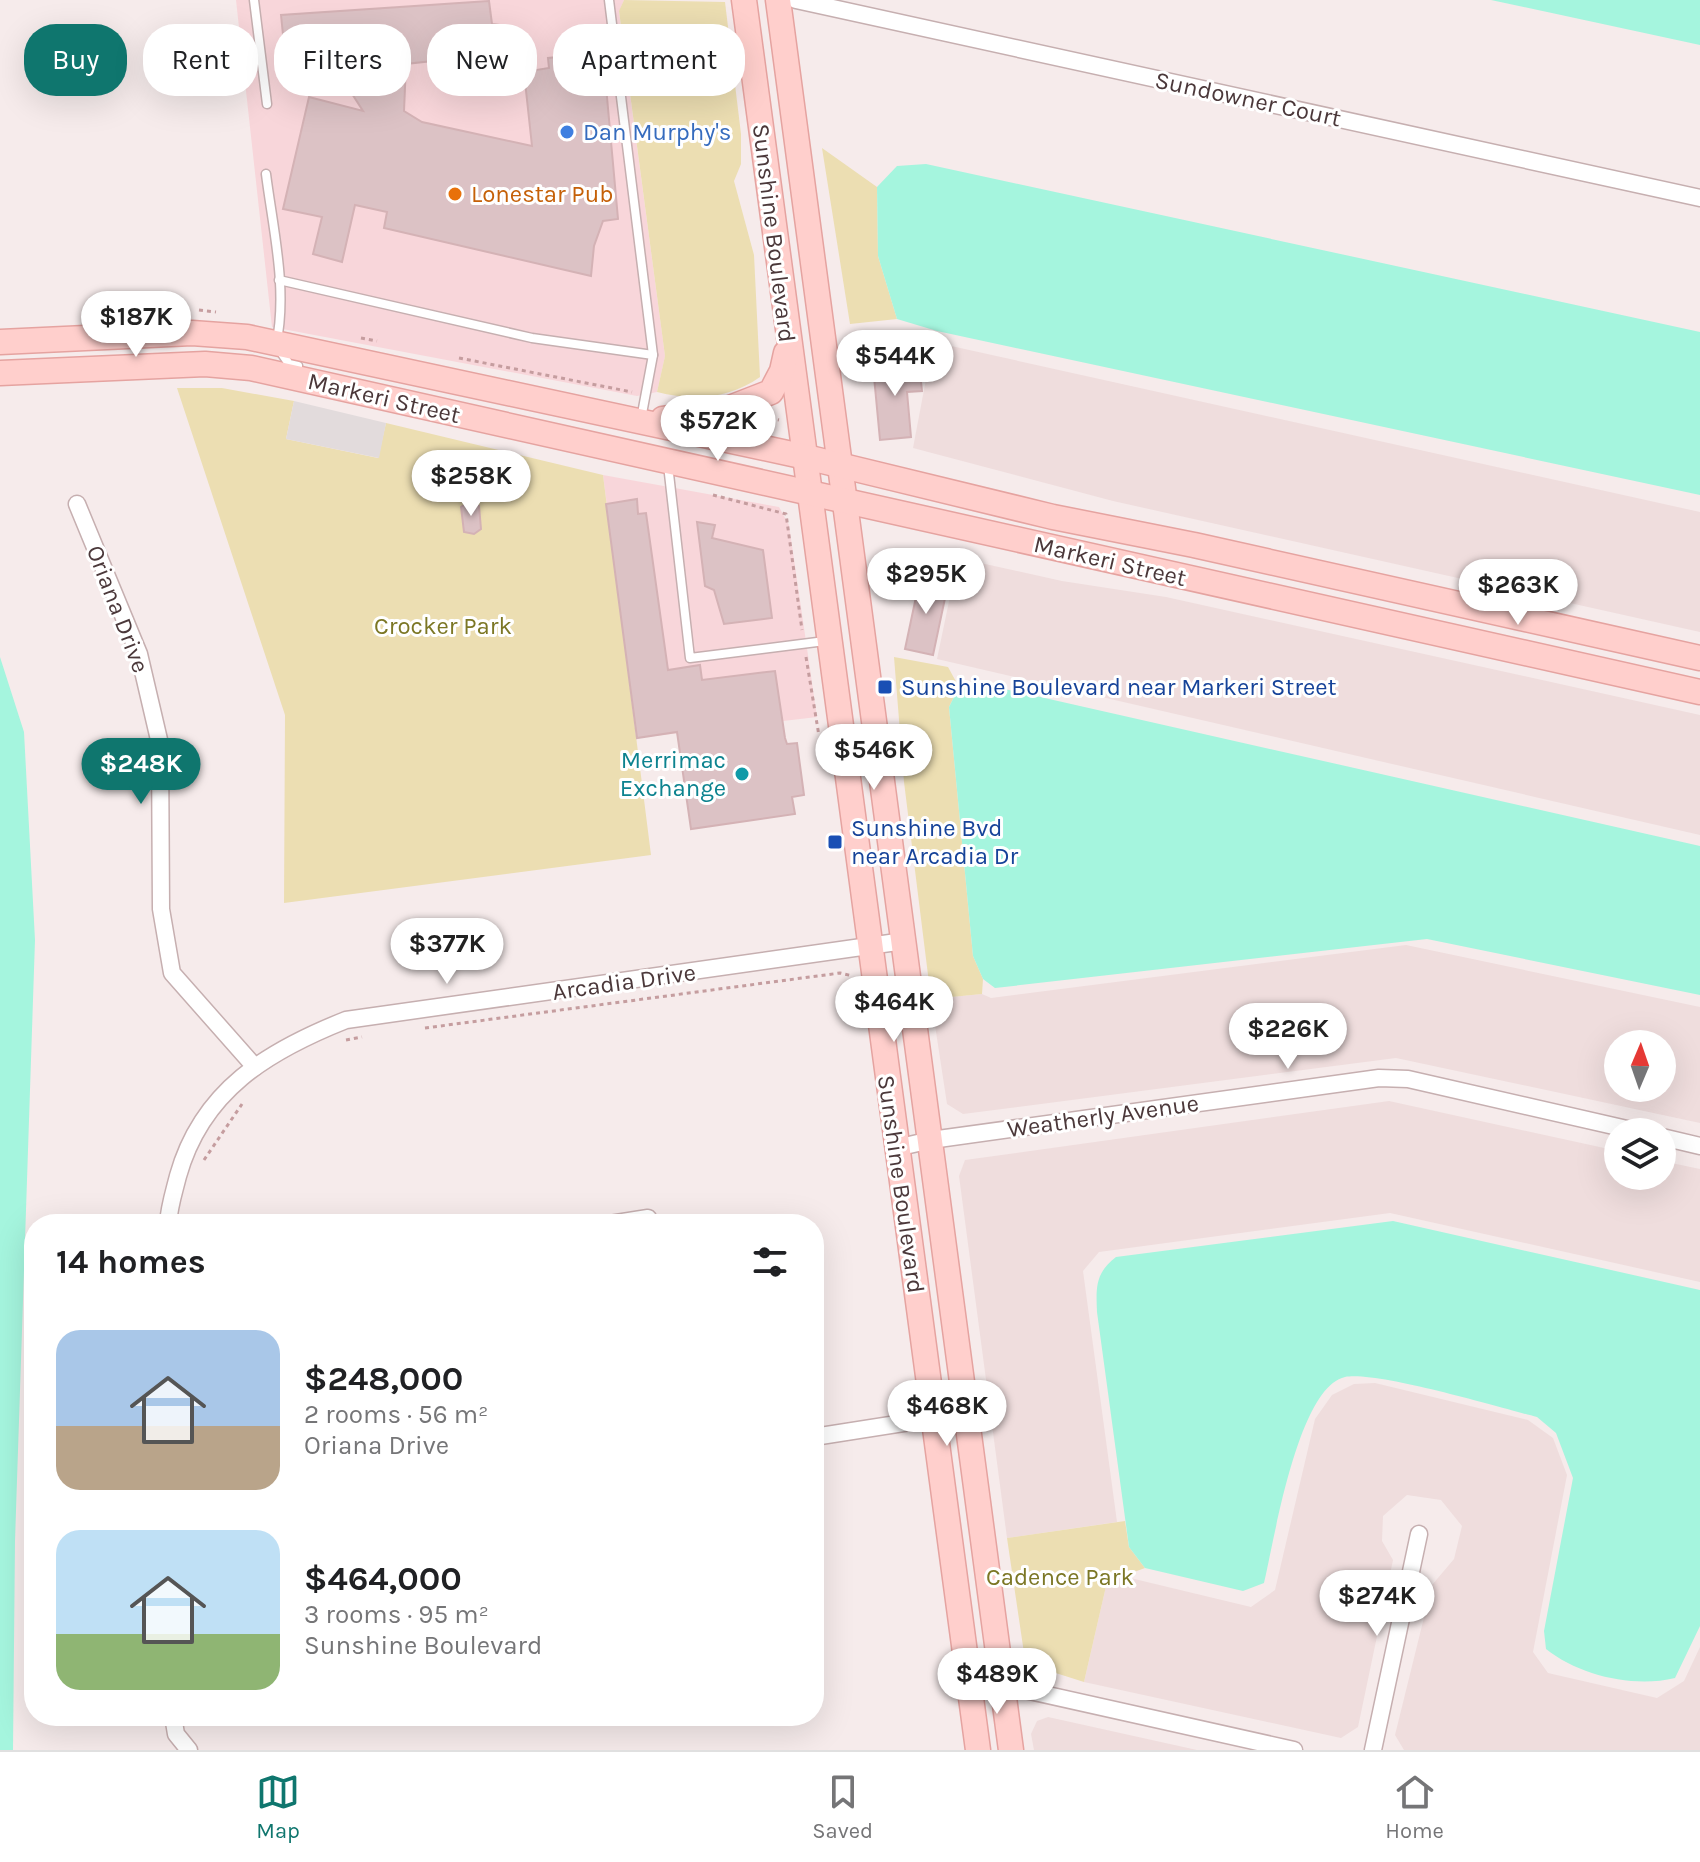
<!DOCTYPE html>
<meta charset="utf-8">
<style>
body{margin:0;font-family:Karla,sans-serif;background:#f2f2f2;color:#202124;height:100vh;display:flex;flex-direction:column;font-size:30px;white-space:nowrap}
*{box-sizing:border-box;margin:0}
p{font-size:26px;color:#757577}
.icon{flex:none;width:44px;height:44px;fill:none;stroke:currentColor;stroke-width:2;stroke-linecap:round;stroke-linejoin:round}
.map{position:relative;flex:1;overflow:hidden}
.panel{position:absolute;left:24px;top:1214px;width:800px;height:512px;display:flex;flex-direction:column;background:#fff;border-radius:32px;box-shadow:0 8px 32px #0002}
.panel>*{flex:none}
.hud{position:absolute;left:24px;top:24px;width:800px;height:72px;display:flex;gap:16px}
.needle{width:52px;rotate:2deg}
.controls{position:absolute;left:1604px;top:1030px;display:grid;gap:16px}
.controls a{display:grid;place-items:center;width:72px;height:72px;border-radius:50%;background:#fff;box-shadow:0 8px 32px #0002;font-size:40px}
.price{position:absolute;translate:-50% -68px;padding:0 18px;border-radius:28px;background:#fff;color:#222;font-size:26px;line-height:52px;filter:drop-shadow(0 2px 4px #0008)}
.price::after{content:'';position:absolute;left:50%;top:48px;width:24px;height:18px;margin-left:-12px;background:inherit;clip-path:polygon(0 0,100% 0,50% 100%)}
.price.current{background:#0f766e;color:#fff}
ul{padding:0;list-style:none}
li{display:flex;align-items:center;gap:24px;height:200px;padding:0 32px}
li span{display:grid;place-items:center;flex:none;width:224px;height:160px;border-radius:24px;color:#555}
li>.icon{margin-inline-start:auto}
span .icon{width:96px;height:96px;fill:#fffc;stroke-width:1}
li b{font-size:34px}
h2{display:flex;justify-content:space-between;align-items:center;height:96px;padding:0 32px;font-size:34px}
.tag{padding:0 28px;border-radius:32px;background:#fff;box-shadow:0 8px 32px #0002;font-size:28px;line-height:72px}
.tag.current{background:#0f766e;color:#fff}
.tab-bar{display:flex;justify-content:space-around;align-items:center;height:112px;border-top:2px solid #e0e0e0;background:#fff;font-size:22px;color:#757577}
.tab-bar a{display:grid;justify-items:center;gap:4px}
.tab-bar .current{color:#0f766e}
.map>svg:first-child{display:block}
.residential{fill:#efdddd;fill-rule:evenodd}
.commercial{fill:#f8d6da}
.green{fill:#ecdeb2}
.parking{fill:#e2dbdc}
.water{fill:#a5f5de}
.building{fill:#dcc2c5;stroke:#d4b2b5;stroke-width:2}
.lines{fill:none;stroke-linecap:round;stroke-linejoin:round}
.service-casing{stroke:#c6afb0;stroke-width:11}
.minor-casing{stroke:#c6afb0;stroke-width:19}
.secondary-casing{stroke:#e5a3a0;stroke-width:27}
.path{stroke:#c59d9f;stroke-width:3;stroke-dasharray:4 4;stroke-linecap:butt}
.service{stroke:#fff;stroke-width:8}
.minor{stroke:#fff;stroke-width:16}
.secondary{stroke:#ffcfcc;stroke-width:24}
.shop-dot{fill:#3f7fe0;stroke:#fff;stroke-width:3}
.food-dot{fill:#e8710a;stroke:#fff;stroke-width:3}
.transit-dot{fill:#1a4fb4;stroke:#fff;stroke-width:3}
.culture-dot{fill:#0f9aa8;stroke:#fff;stroke-width:3}
.labels{text-anchor:middle;stroke-width:6;stroke-linejoin:round;paint-order:stroke}
.street-label{font-size:24px;fill:#4b383a;stroke:#fff}
.shop-label{font-size:24px;fill:#366cbe;stroke:#fff;text-anchor:start}
.food-label{font-size:24px;fill:#c56008;stroke:#fff;text-anchor:start}
.park-label{font-size:24px;fill:#7c7725;stroke:#fff}
.transit-label{font-size:24px;fill:#164399;stroke:#fff;text-anchor:start}
.culture-label{font-size:24px;fill:#0d838f;stroke:#fff;text-anchor:end}
</style>
<div class="map">
<svg width="1700" height="1750" viewBox="0 0 1700 1750">
<rect width="100%" height="100%" fill="#f6ebeb"/>
<g class="residential">
<polygon points="933,342 1700,512 1700,632 1113,501 913,448"/>
<polygon points="958,558 1062,581 1166,597 1700,715 1700,835 937,659"/>
<path d="M1406 945 1700 1007V1123L1396 1058 963 1114 947 1104 931 999 982 994 991 998ZM1618 1044H1662V1088H1618Z"/>
<polygon points="1389,1101 1618,1151 1618,1176 1662,1176 1662,1161 1700,1169 1700,1282 1390,1213 1099,1252 1083,1271 1117,1522 1007,1538 959,1176 965,1160"/>
<polygon points="1375,1383 1528,1420 1553,1438 1567,1475 1533,1652 1548,1673 1657,1698 1684,1681 1700,1647 1700,1750 1404,1750 1395,1735 1432,1585 1454,1559 1462,1526 1441,1500 1407,1495 1383,1516 1382,1541 1393,1560 1358,1727 1341,1738 1084,1682 1107,1582 1122,1576 1251,1607 1275,1590 1315,1419 1332,1395 1354,1384"/>
<polygon points="1048,1717 1197,1750 1034,1750 1031,1734 1037,1721"/>
</g>
<g class="commercial">
<polygon points="236,0 624,0 619,12 665,356 657,392 637,396 272,327"/>
<polygon points="603,475 779,507 789,525 817,717 637,738"/>
</g>
<g class="green">
<path d="M624 0 725 2 741 134V164L734 181 754 255 760 377C729 399 693 401 657 392L665 356 619 11Z"/>
<polygon points="822,148 877,187 878,256 897,319 850,324"/>
<polygon points="177,388 222,388 294,401 286,439 378,458 386,423 603,475 651,855 284,903 285,715"/>
<polygon points="894,657 948,667 959,687 949,707 973,956 983,979 982,994 931,999 904,782"/>
<polygon points="1125,1521 1129,1547 1145,1568 1107,1582 1084,1682 1040,1668 1024,1653 1007,1538"/>
</g>
<polygon class="parking" points="294,401 386,423 379,458 286,439"/>
<g class="water">
<polygon points="1491,0 1700,0 1700,45"/>
<polygon points="926,164 1700,332 1700,495 937,331 897,319 878,256 877,187 897,166"/>
<polygon points="0,657 24,732 35,940 15,1541 13,1750 0,1750"/>
<polygon points="959,687 1000,688 1700,846 1700,995 1427,939 995,988 983,979 973,956 949,707"/>
<path d="M1393 1221 1700 1290V1626L1675 1678C1634 1688 1580 1676 1546 1649L1544 1631 1573 1478 1556 1433 1537 1417C1497 1407 1378 1371 1345 1377 1298 1387 1274 1541 1264 1583L1243 1591 1145 1568 1129 1547 1097 1312C1096 1288 1095 1273 1116 1257Z"/>
</g>
<g class="building">
<polygon points="489,1 492,24 499,25 500,39 493,39 495,54 406,64 404,111 422,122 532,146 524,72 549,68 548,58 569,56 570,67 604,64 618,219 603,221 594,246 591,276 384,228 387,212 355,205 342,262 313,254 322,217 283,209 309,97 363,111 338,72 328,67 293,69 294,54 285,54 281,15"/>
<polygon points="919,362 922,391 907,392 911,437 880,440 873,366"/>
<polygon points="637,499 638,514 646,513 668,670 700,665 702,680 775,671 785,738 787,744 797,743 804,795 792,797 795,814 691,829 677,732 637,738 606,504"/>
<polygon points="469,502 479,506 481,529 474,534 464,532 461,507"/>
<polygon points="697,522 715,525 712,538 763,550 772,618 724,624 714,590 705,586"/>
<polygon points="920,578 948,584 933,655 905,649"/>
</g>
<g class="lines">
<defs>
<g id="service">
<polyline points="254,0 267,104"/>
<polyline points="609,0 653,355 641,419"/>
<path d="M266 174C273 229 288 290 276 345L289 364 298 366"/>
<polyline points="279,280 532,338 653,355"/>
<polyline points="668,465 690,658 825,641"/>
</g>
<g id="minor">
<polyline points="796,0 1700,198"/>
<polyline points="77,504 139,654 160,744 161,909 172,973 255,1067"/>
<polyline points="1662,1137 1700,1146"/>
<polyline points="896,1148 931,1140 1379,1078 1408,1079 1640,1132"/>
<path d="M168 1224C169 1207 174 1192 178 1176 202 1090 268 1051 346 1020L904 941"/>
<polyline points="610,1224 648,1218"/>
<polyline points="814,1437 967,1413"/>
<polyline points="969,1689 1003,1685 1294,1750"/>
<polyline points="173,1716 176,1734 189,1750"/>
<polyline points="1373,1750 1419,1534"/>
</g>
<g id="secondary">
<polyline points="744,0 978,1750"/>
<polyline points="778,0 1011,1750"/>
<polyline points="0,342 192,333 247,337 806,457 1053,517 1194,545 1700,658"/>
<polyline points="0,373 205,364 251,368 1700,692"/>
<polyline points="663,419 722,411 771,392 782,371 786,353"/>
</g>
</defs>
<use href="#service" class="service-casing"/>
<use href="#minor" class="minor-casing"/>
<use href="#secondary" class="secondary-casing"/>
<g class="path">
<polyline points="199,310 216,312"/>
<polyline points="361,338 377,341"/>
<polyline points="459,358 632,392"/>
<polyline points="770,418 779,420"/>
<polyline points="713,495 786,514 802,630"/>
<polyline points="806,657 819,736"/>
<polyline points="425,1028 840,973 853,976"/>
<polyline points="346,1040 362,1037"/>
<polyline points="204,1160 242,1104"/>
</g>
<use href="#service" class="service"/>
<use href="#minor" class="minor"/>
<use href="#secondary" class="secondary"/>
</g>
<circle class="shop-dot" cx="567" cy="132" r="8"/>
<circle class="food-dot" cx="455" cy="194" r="8"/>
<g class="transit-dot">
<rect x="877" y="679" width="16" height="16" rx="4"/>
<rect x="827" y="834" width="16" height="16" rx="4"/>
</g>
<circle class="culture-dot" cx="742" cy="774" r="8"/>
<g class="labels">
<g class="street-label">
<text transform="translate(1248 99) rotate(12)" y="8">Sundowner Court</text>
<text transform="translate(774 233) rotate(83)" y="8">Sunshine Boulevard</text>
<text transform="translate(384 398) rotate(13)" y="8">Markeri Street</text>
<text transform="translate(1110 561) rotate(13)" y="8">Markeri Street</text>
<text transform="translate(118 609) rotate(69)" y="8">Oriana Drive</text>
<text transform="translate(624 982) rotate(-8)" y="8">Arcadia Drive</text>
<text transform="translate(1103 1116) rotate(-8)" y="8">Weatherly Avenue</text>
<text transform="translate(901 1184) rotate(82)" y="8">Sunshine Boulevard</text>
</g>
<g class="shop-label">
<text x="583" y="140">Dan Murphy's</text>
</g>
<g class="food-label">
<text x="471" y="202">Lonestar Pub</text>
</g>
<g class="park-label">
<text x="443" y="634">Crocker Park</text>
<text x="1060" y="1585">Cadence Park</text>
</g>
<g class="transit-label">
<text x="901" y="695">Sunshine Boulevard near Markeri Street</text>
<text x="851" y="836">Sunshine Bvd<tspan x="851" dy="28">near Arcadia Dr</tspan></text>
</g>
<g class="culture-label">
<text x="726" y="768">Merrimac<tspan x="726" dy="28">Exchange</tspan></text>
</g>
</g>
</svg>
<div class="controls">
<a><svg class="needle" viewBox="-14 -14 28 28"><path d="M0-13l5 13h-10z" fill="#e53935"/><path d="M0 13l5-13h-10z" fill="#757577"/></svg></a>
<a><svg class="icon" aria-label="layers" viewBox="0 0 24 24"><path d="M12 4l9 5-9 5-9-5zM3 14l9 5 9-5"/></svg></a>
</div>
<b class="price" style="left:136px;top:359px">$187K</b>
<b class="price" style="left:895px;top:398px">$544K</b>
<b class="price" style="left:718px;top:463px">$572K</b>
<b class="price" style="left:471px;top:518px">$258K</b>
<b class="price" style="left:926px;top:616px">$295K</b>
<b class="price" style="left:1518px;top:627px">$263K</b>
<b class="price" style="left:874px;top:792px">$546K</b>
<b class="price current" style="left:141px;top:806px">$248K</b>
<b class="price" style="left:447px;top:986px">$377K</b>
<b class="price" style="left:894px;top:1044px">$464K</b>
<b class="price" style="left:1288px;top:1071px">$226K</b>
<b class="price" style="left:947px;top:1448px">$468K</b>
<b class="price" style="left:1377px;top:1638px">$274K</b>
<b class="price" style="left:997px;top:1716px">$489K</b>
<div class="hud">
<a class="tag current">Buy</a>
<a class="tag">Rent</a>
<a class="tag">Filters</a>
<a class="tag">New</a>
<a class="tag">Apartment</a>
</div>
<section class="panel">
<h2>14 homes<svg class="icon" aria-label="filters" viewBox="0 0 24 24"><path d="M4 7h16M4 17h16"/><circle cx="9" cy="7" r="2"/><circle cx="15" cy="17" r="2"/></svg></h2>
<ul>
<li><span style="background:linear-gradient(#a9c7e8 60%,#b9a48a 0)"><svg class="icon" aria-label="home" viewBox="0 0 24 24"><path d="M3 11l9-7 9 7M6 9v11h12V9"/></svg></span><div><b>$248,000</b><p>2 rooms · 56 m²</p><p>Oriana Drive</p></div></li>
<li><span style="background:linear-gradient(#bfe0f5 65%,#8fb573 0)"><svg class="icon" aria-label="home" viewBox="0 0 24 24"><path d="M3 11l9-7 9 7M6 9v11h12V9"/></svg></span><div><b>$464,000</b><p>3 rooms · 95 m²</p><p>Sunshine Boulevard</p></div></li>
</ul>
</section>
</div>
<nav class="tab-bar">
<a class="current"><svg class="icon" aria-label="map" viewBox="0 0 24 24"><path d="M3 6l6-2 6 2 6-2v14l-6 2-6-2-6 2zM9 4v14M15 6v14"/></svg>Map</a>
<a><svg class="icon" aria-label="saved" viewBox="0 0 24 24"><path d="M7 4h10v16l-5-4-5 4z"/></svg>Saved</a>
<a><svg class="icon" aria-label="home" viewBox="0 0 24 24"><path d="M3 11l9-7 9 7M6 9v11h12V9"/></svg>Home</a>
</nav>
